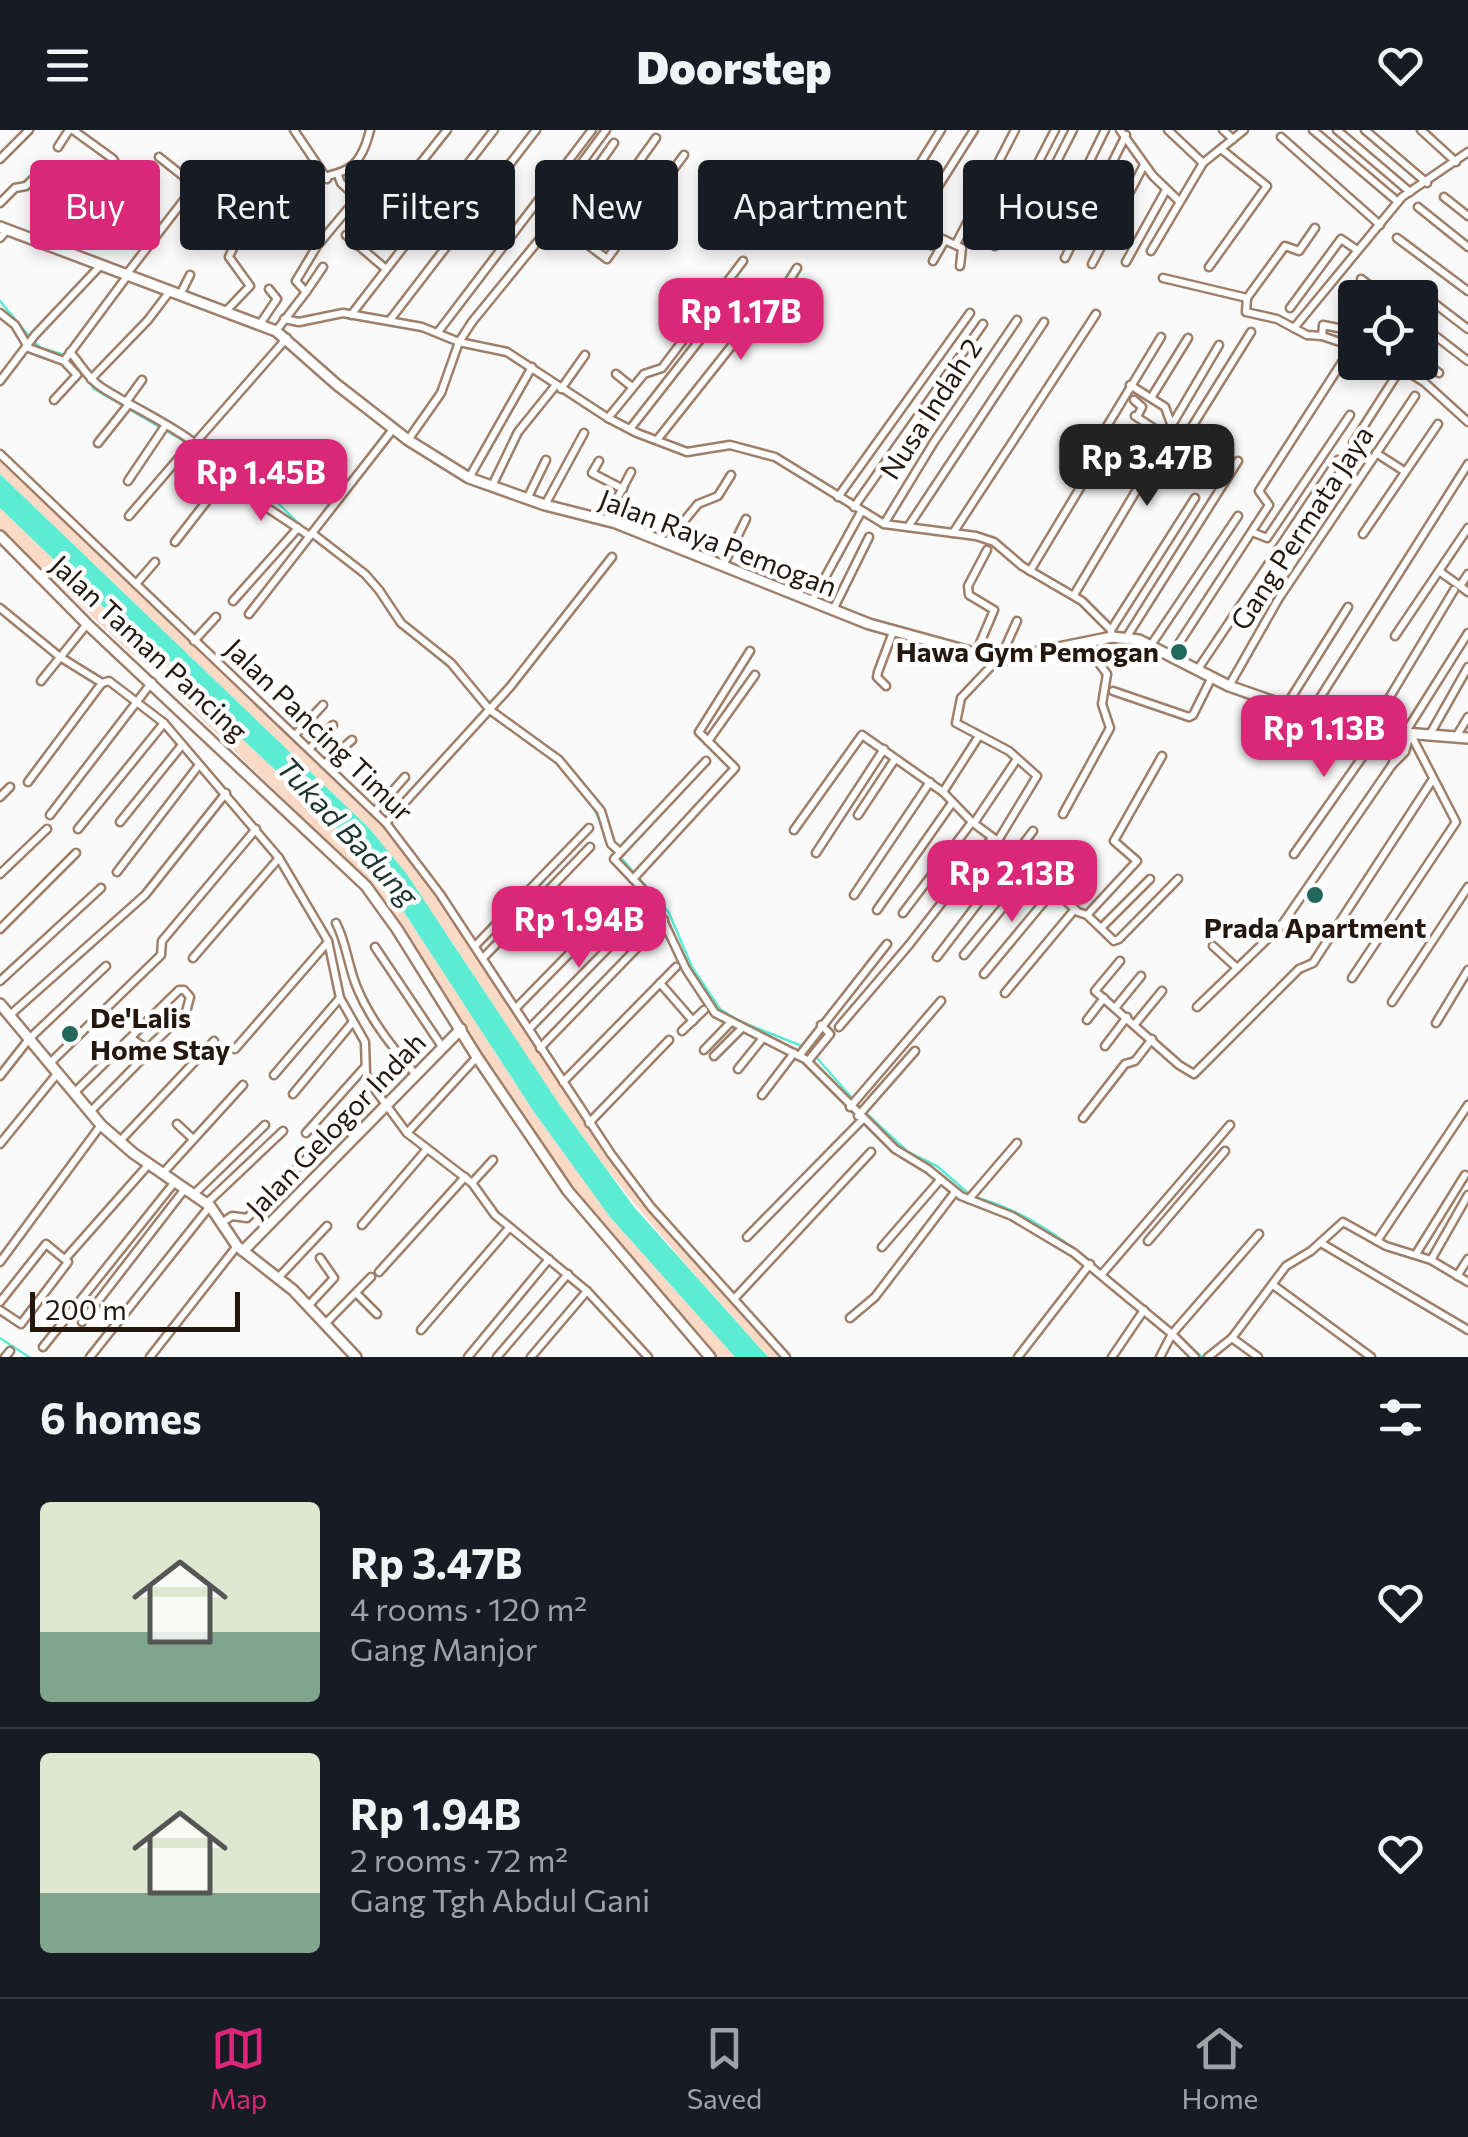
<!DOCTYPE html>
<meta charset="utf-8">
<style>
body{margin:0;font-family:Commissioner,sans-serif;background:#20242c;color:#f1f3f6;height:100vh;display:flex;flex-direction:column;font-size:38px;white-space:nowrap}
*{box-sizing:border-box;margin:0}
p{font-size:32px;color:#9ea1a6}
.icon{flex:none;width:55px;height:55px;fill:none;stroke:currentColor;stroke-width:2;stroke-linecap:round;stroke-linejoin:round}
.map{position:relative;height:1227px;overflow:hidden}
.panel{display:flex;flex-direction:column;background:#171b24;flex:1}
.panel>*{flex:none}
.guide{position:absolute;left:30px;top:30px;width:1410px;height:90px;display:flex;gap:20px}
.fabs{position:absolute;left:1338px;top:150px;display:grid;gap:20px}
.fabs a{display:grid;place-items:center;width:100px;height:100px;border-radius:10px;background:#171b24;box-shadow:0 5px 15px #0003;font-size:50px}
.scale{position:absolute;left:30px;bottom:25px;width:210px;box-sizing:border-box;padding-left:10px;border:5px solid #23170e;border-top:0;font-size:28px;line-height:35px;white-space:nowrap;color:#23170e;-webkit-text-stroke:8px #fff;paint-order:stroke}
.price{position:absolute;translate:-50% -85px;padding:0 22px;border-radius:20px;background:#db2777;color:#fff;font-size:32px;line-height:65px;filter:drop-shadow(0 2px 5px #0008)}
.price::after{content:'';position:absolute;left:50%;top:60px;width:30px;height:22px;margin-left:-15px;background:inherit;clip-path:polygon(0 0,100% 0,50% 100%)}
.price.current{background:#222;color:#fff}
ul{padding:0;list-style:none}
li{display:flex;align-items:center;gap:30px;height:250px;padding:0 40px}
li+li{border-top:2px solid #363941}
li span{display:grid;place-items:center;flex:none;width:280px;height:200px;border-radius:10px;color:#555}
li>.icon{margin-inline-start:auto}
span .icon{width:120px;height:120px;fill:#fffc;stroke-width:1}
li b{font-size:42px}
h2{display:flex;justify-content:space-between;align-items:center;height:120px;padding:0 40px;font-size:42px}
.tag{padding:0 35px;border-radius:10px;background:#171b24;box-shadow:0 5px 15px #0003;font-size:35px;line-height:90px}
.tag.current{background:#db2777;color:#fff}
header{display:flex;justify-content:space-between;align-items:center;height:130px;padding:0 40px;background:#171b24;font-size:45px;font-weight:800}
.dock{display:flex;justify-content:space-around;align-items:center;height:140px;border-top:2px solid #363941;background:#171b24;font-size:28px;color:#9ea1a6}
.dock a{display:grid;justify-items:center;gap:5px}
.dock .current{color:#db2777}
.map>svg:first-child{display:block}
.green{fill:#f9dac6}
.water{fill:#5cecd4}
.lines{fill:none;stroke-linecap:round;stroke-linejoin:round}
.stream{stroke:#5cecd4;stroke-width:2.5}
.street-casing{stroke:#9e7f69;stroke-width:11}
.secondary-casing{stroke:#9e7f69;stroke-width:14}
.street{stroke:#fff;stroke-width:6}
.secondary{stroke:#fff;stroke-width:9}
.poi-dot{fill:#22695d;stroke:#fff;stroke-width:4}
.labels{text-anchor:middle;stroke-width:9;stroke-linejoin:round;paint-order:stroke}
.street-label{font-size:28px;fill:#23170e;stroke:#fff}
.poi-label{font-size:28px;font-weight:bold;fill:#23170e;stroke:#fff;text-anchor:end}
.water-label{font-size:30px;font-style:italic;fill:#1d3531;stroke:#fff}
</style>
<header><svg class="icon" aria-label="menu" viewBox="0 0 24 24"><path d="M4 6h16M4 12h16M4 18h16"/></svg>Doorstep<svg class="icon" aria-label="heart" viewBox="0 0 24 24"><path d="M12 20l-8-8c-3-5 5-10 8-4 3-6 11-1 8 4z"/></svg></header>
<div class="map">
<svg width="1468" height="1227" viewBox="0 0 1468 1227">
<rect width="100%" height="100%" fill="#fafafa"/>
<g class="green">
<path d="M0 328 393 706 450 784 607 1026 779 1227H768C695 1145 622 1065 559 974 495 882 440 785 369 698L0 344Z"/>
<polygon points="0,378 145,517 133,525 0,399"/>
<polygon points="159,522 189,553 205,574 352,712 402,779 534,982 610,1087 735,1227 716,1227 580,1072 375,764 344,728 174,562 178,550 156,530"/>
</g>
<path class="water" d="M0 344 369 698 406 743 559 974 634 1077 768 1227H735L610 1087 534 982 402 779 352 712 205 574C190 553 171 524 145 517L0 378Z"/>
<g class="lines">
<g class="stream">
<polyline points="0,171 29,206"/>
<polyline points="34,212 41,218 68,226"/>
<polyline points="89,251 94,259 189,314 206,329"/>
<polyline points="212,334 279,374 303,398"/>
<polyline points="409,503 456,543"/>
<polyline points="477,569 488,582"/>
<polyline points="593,676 604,701"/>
<polyline points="618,724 669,783 692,837 720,879 739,891 802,916"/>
<polyline points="816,927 860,977"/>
<polyline points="866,983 908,1022 937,1036 968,1063"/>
<path d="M975 1067C1025 1081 1062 1108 1101 1140"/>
<polyline points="1107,1145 1154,1185"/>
<polyline points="1179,1207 1202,1227"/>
<polyline points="0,1208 29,1227"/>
</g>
<defs>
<g id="street">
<polyline points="294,0 327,49"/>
<polyline points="1120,0 1153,46 1179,71"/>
<polyline points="1168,0 1203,33"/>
<polyline points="1223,0 1233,9"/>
<polyline points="1313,0 1398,72"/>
<polyline points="1337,0 1410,62"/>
<polyline points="1365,0 1427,53"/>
<polyline points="1421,0 1456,32"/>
<polyline points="1281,7 1380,95"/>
<polyline points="58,17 69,0"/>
<polyline points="0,29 29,0"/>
<polyline points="918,37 941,0"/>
<polyline points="408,49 447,0"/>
<polyline points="587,51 613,68 656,8"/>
<polyline points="586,53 575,42 606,0"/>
<path d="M298 57C334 37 357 54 370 0"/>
<polyline points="1076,59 1105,0"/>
<polyline points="1444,67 1468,86"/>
<polyline points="0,73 15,58 26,56 37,45"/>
<polyline points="864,77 931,115 938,107 962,118 960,136"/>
<polyline points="1418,77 1468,117"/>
<polyline points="922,82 974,0"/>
<polyline points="553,89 607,129 684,25"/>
<polyline points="1027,90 1073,0"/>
<polyline points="1315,98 1299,121 1285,116 1247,168 1246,182 1277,189 1307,205 1322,206 1355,217"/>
<polyline points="346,105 386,139"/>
<polyline points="0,108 7,100"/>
<polyline points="1397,108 1468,161"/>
<polyline points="956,114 1015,0"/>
<polyline points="47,115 83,78 94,55 117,36 113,29 73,0"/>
<polyline points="995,116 1055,0"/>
<polyline points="1151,121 1203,33 1244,0"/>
<polyline points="1065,128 1126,5"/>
<polyline points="933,131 945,110"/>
<polyline points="1126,132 1166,60"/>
<polyline points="1092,134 1144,35"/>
<polyline points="1209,137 1267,56 1221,19"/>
<polyline points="126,145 190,62 188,50 159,27"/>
<polyline points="1163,148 1247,168"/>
<polyline points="1361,149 1386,168"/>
<polyline points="1413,157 1468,199"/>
<polyline points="306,162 323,137"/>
<polyline points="181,163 190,145"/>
<polyline points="1290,178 1341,109 1357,120"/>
<path d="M227 180 250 156 229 127C237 104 264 83 283 69"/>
<polyline points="0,183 15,195 27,215"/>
<polyline points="351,185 494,0"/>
<polyline points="284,189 299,192 343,183 422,197 459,212 507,222 608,288 637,303 687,322 730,315 775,327 884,394 976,406 994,412 1022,436 1082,471 1111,500 1112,507"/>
<polyline points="390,190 536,0"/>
<polyline points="260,194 277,169 269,159"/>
<polyline points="1420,194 1468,231"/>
<polyline points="1294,198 1402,67 1468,22"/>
<polyline points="276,201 306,162 296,151 317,116 357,68 341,53 338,45"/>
<polyline points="438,202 592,0"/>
<polyline points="1322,206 1323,195 1343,199 1351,188 1355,189"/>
<polyline points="26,217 64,231"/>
<path d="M70 222C80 233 88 249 101 257 127 275 198 306 211 331L196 353"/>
<polyline points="1420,229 1439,243"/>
<polyline points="1391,232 1424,252 1468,292"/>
<polyline points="616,244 632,257"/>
<polyline points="91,249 148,190 170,161"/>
<polyline points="0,251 35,205 101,135"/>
<polyline points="561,259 585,225"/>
<polyline points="1151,268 1188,208"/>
<polyline points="54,270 77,245 64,231 128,145"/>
<polyline points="1134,270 1142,277 1137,287"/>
<polyline points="126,272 142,250"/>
<polyline points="1135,286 1169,308"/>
<polyline points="608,288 644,244 662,238 743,131"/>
<polyline points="1173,293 1219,215"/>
<polyline points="630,299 738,161"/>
<polyline points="1173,299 1185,303 1190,300 1251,202"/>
<polyline points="408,310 441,263 459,212 472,192 587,51 614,13"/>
<polyline points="657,310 768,170 784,159 797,138"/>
<polyline points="98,313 129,274"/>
<polyline points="195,313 287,208"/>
<polyline points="1353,313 1401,238"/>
<polyline points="1376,323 1404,341"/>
<polyline points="0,324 386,693 440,764 611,1024 651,1077 786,1227"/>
<polyline points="599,331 592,343 623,359"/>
<polyline points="469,348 532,237"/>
<polyline points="128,351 165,296"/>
<polyline points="492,356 518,302 556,255"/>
<polyline points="838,367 970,183"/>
<polyline points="527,369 546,330"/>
<polyline points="545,375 584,303"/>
<polyline points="854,377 983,194"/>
<polyline points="129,386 183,323 221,351"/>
<polyline points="606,390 631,342"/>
<polyline points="884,394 934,312 1017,190"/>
<polyline points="908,397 1044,192"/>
<polyline points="1252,402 1267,408 1350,285"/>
<polyline points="312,403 365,444 379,460 401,493 451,533 490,580 559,630 601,681 611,714 620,722"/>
<polyline points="953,403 1096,184"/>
<polyline points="1363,404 1438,294"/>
<polyline points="175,412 224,349 308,405"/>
<polyline points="666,413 698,374 718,366 731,345"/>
<polyline points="723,436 746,389"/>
<polyline points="1030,441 1086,348 1081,339 1161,207"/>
<polyline points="1439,441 1460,456"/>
<polyline points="1468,444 1460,456 1468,462"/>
<polyline points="136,454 155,432"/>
<polyline points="1074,465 1173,299 1165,277 1130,255"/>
<polyline points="233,471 298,398"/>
<polyline points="812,471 861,382"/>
<polyline points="0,478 60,527 102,553 109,551 164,593 279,728 328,811 340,868 365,912 366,944 370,953 407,1003 472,1053 495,1085 587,1161 648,1227"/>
<polyline points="833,480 869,407"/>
<polyline points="249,484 394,298"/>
<polyline points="1111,500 1195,368"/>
<polyline points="1395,506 1468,398"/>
<polyline points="1126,508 1238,331"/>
<polyline points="194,511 216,487"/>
<polyline points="1151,515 1238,386"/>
<polyline points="1172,524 1269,375 1259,361 1346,226"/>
<polyline points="975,525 994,480 969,465 968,456 987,420"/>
<polyline points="1000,529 1017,491"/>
<polyline points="997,530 961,568 956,593 1009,621 1037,646 997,712"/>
<polyline points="1198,539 1338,330"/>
<polyline points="41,551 87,494"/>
<polyline points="886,556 877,547 878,542 893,502"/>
<polyline points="1229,556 1279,468 1415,266"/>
<polyline points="1113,561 1189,587 1193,585 1212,547"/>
<polyline points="1286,576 1348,477"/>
<polyline points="1311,582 1468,334"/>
<polyline points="1373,595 1454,460"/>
<polyline points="295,605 323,575"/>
<polyline points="1429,606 1468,537"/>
<polyline points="1456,607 1468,587"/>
<polyline points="708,611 755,545"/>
<polyline points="309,619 333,595"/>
<polyline points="706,631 614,729 654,771 686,839 715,883 805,929 895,1019 928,1039 961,1066 1012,1086 1074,1123 1172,1204 1195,1227"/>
<polyline points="324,634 352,610"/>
<polyline points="1392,635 1405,603 1468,503"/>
<polyline points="28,652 102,553"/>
<polyline points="943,662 979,606"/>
<polyline points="0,667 10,657"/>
<polyline points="375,681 405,647"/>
<polyline points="1063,684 1110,598 1102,574 1107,544 1084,513"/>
<polyline points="50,685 152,552"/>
<polyline points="858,685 895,629"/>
<polyline points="120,692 182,615"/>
<polyline points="386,693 510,557 612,427"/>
<polyline points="974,693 1017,629"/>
<polyline points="78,699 164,593"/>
<polyline points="794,700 862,605 943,662 972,692 1011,721 1078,782 1087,785 1114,811 1119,809 1178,749"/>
<polyline points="816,723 884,619"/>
<polyline points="1294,724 1383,598"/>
<polyline points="117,742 199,635"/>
<polyline points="0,744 47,699"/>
<polyline points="1034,744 1056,719"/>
<polyline points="633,749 735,638 699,602 750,521"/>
<polyline points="854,765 930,652"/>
<polyline points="877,780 952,673"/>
<polyline points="903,783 972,692"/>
<polyline points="1087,785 1137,731 1114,711 1162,626"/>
<path d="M336 793C347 814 348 838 358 860 371 891 394 919 416 945"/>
<polyline points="1101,798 1150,749"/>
<polyline points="0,799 76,723"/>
<polyline points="475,816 589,698"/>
<polyline points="1213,816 1237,838"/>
<polyline points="375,817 443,918"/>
<polyline points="964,825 1032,742"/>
<polyline points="937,827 1033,701"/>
<polyline points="193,828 279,728"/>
<polyline points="483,828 590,717"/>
<polyline points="1120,831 1095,861 1179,935 1194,944 1299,839 1313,833 1433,649"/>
<polyline points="984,844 1053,761"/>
<polyline points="1352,848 1456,692 1412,607"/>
<polyline points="0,851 101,758"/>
<polyline points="660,853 693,891"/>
<polyline points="1005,863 1075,779"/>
<polyline points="1392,872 1468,757"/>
<polyline points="1197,877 1281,796 1392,635 1405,622 1410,604"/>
<polyline points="516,878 615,777"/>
<polyline points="1115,878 1141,846"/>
<polyline points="10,885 145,765 226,663"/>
<polyline points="1087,890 1104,868"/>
<polyline points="1436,893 1468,840"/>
<polyline points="1135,894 1162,861"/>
<polyline points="839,897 909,815 992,708"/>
<polyline points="529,899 654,771"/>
<polyline points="682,901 704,880"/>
<polyline points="1105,916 1127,887"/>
<polyline points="540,918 664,790"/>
<polyline points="235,919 328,812"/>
<polyline points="704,920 731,892"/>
<polyline points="714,926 742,898"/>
<polyline points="799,926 887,814"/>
<polyline points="808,931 830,904 821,895"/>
<polyline points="49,934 161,825 162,811 256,699"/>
<polyline points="738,939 763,908"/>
<polyline points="274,945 339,869"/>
<polyline points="0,946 29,909 106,836"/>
<polyline points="563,952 676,837"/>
<polyline points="74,963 179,860 184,860 190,867 186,882 147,919 131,908"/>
<polyline points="293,964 352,893"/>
<polyline points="762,965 794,923"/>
<polyline points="850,977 941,871"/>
<polyline points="90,982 151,920"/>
<polyline points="858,986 915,921"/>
<polyline points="1083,988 1125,934 1135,931 1152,909"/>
<polyline points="589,993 669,910"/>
<polyline points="177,994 193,1009"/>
<polyline points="306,1003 365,937"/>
<polyline points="407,1003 477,927"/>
<polyline points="120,1011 214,911"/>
<polyline points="0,1014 57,944"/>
<polyline points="163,1043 243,955"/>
<polyline points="472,1053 493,1030"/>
<polyline points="193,1065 265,995"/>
<polyline points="969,1069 1017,1013"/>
<polyline points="207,1073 283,1001"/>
<polyline points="223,1092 232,1086 247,1088 311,1024"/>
<polyline points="362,1095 427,1019"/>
<polyline points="747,1107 862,990"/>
<polyline points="1148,1111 1225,1021"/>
<polyline points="1377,1111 1468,975"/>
<polyline points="1321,1113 1468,1200"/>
<polyline points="882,1117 940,1050"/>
<polyline points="1416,1124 1465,1045"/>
<polyline points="65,1129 149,1034"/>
<polyline points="1431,1130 1468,1065"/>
<polyline points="0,1132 101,995"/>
<polyline points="379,1142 465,1047"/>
<polyline points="1102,1144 1230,995"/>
<polyline points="1457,1146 1468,1129"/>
<polyline points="278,1148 327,1096"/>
<polyline points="1273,1155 1371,1227"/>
<polyline points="356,1163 377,1184"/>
<polyline points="734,1169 871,1022"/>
<polyline points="0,1172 46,1114 68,1132 21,1194 0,1180"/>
<polyline points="309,1175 334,1148 320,1128"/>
<polyline points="850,1188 875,1167 955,1062"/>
<polyline points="82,1192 184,1060"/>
<polyline points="325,1194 371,1147"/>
<polyline points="421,1200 509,1098"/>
<polyline points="1232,1208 1258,1227"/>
<polyline points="43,1217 174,1053"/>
<polyline points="5,1227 10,1221"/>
<polyline points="90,1227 210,1076"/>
<polyline points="150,1227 237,1116"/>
<polyline points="468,1227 549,1129"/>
<polyline points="497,1227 568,1144"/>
<polyline points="531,1227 587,1161"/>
<polyline points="1018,1227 1090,1134"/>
<polyline points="1112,1227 1144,1180"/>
<polyline points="1160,1227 1172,1204 1259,1104"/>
<polyline points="1208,1227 1232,1208 1286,1136 1311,1121 1343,1092 1386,1116 1431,1130 1468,1152"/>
</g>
<g id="secondary">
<polyline points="0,97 276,201 336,254 408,310 469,348 545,375 616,393 869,494 1000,530 1112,507 1139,510 1229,556 1286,576 1405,603 1468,608"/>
<polyline points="0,406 87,494 366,756 397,799 477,927 568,1061 710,1227"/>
<polyline points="0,874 101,995 133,1023 210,1076 237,1116 293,1160 356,1227"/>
<polyline points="243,1121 461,899"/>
</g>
</defs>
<use href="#street" class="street-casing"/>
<use href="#secondary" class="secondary-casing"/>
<use href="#street" class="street"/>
<use href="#secondary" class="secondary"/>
</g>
<g class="poi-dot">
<circle cx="1179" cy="522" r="10"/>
<circle cx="1315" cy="765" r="10"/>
<circle cx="70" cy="904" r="10"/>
</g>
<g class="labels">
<g class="street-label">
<text transform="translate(931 279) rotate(-57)" y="10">Nusa Indah 2</text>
<text transform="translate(1302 398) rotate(-57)" y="10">Gang Permata Jaya</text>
<text transform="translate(718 413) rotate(21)" y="10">Jalan Raya Pemogan</text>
<text transform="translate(149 518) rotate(43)" y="10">Jalan Taman Pancing</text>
<text transform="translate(319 600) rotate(44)" y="10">Jalan Pancing Timur</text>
<text transform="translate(336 995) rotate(-46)" y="10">Jalan Gelogor Indah</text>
</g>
<g class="poi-label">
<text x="1159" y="532">Hawa Gym Pemogan</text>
<text x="1315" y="808" text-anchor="middle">Prada Apartment</text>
<text x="90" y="898" text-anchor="start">De'Lalis<tspan x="90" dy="32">Home Stay</tspan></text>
</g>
<g class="water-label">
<text transform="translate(347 702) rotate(47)" y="10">Tukad Badung</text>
</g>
</g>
</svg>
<div class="fabs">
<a><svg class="icon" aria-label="locate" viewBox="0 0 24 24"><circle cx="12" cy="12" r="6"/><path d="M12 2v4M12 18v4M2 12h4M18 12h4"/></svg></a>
</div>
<div class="scale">200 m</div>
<b class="price" style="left:741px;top:233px">Rp 1.17B</b>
<b class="price current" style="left:1147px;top:379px">Rp 3.47B</b>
<b class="price" style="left:261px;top:394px">Rp 1.45B</b>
<b class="price" style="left:1324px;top:650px">Rp 1.13B</b>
<b class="price" style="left:1012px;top:795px">Rp 2.13B</b>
<b class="price" style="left:579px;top:841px">Rp 1.94B</b>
<div class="guide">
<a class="tag current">Buy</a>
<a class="tag">Rent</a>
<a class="tag">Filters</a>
<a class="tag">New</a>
<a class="tag">Apartment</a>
<a class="tag">House</a>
</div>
</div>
<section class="panel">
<h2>6 homes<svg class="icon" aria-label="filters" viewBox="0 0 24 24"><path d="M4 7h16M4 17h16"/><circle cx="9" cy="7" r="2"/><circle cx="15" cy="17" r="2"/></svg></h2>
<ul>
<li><span style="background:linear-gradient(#dfe7d0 65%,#7fa58c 0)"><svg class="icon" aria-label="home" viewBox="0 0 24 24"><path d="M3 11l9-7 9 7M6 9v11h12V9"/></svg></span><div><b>Rp 3.47B</b><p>4 rooms · 120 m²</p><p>Gang Manjor</p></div><svg class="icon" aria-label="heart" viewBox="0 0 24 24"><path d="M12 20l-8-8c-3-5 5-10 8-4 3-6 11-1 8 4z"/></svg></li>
<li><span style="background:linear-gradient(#dfe7d0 70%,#7fa58c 0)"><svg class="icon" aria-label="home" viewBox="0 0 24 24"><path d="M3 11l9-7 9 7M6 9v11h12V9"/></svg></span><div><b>Rp 1.94B</b><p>2 rooms · 72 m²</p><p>Gang Tgh Abdul Gani</p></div><svg class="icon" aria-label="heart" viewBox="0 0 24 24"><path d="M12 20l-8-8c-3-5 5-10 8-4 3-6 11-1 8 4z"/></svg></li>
</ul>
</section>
<nav class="dock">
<a class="current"><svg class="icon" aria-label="map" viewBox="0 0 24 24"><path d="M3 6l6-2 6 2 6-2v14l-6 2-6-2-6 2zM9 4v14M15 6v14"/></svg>Map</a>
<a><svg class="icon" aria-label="saved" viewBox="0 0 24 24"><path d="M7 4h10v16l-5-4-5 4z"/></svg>Saved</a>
<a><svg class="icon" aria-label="home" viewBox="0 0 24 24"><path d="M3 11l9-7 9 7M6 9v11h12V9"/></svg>Home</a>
</nav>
